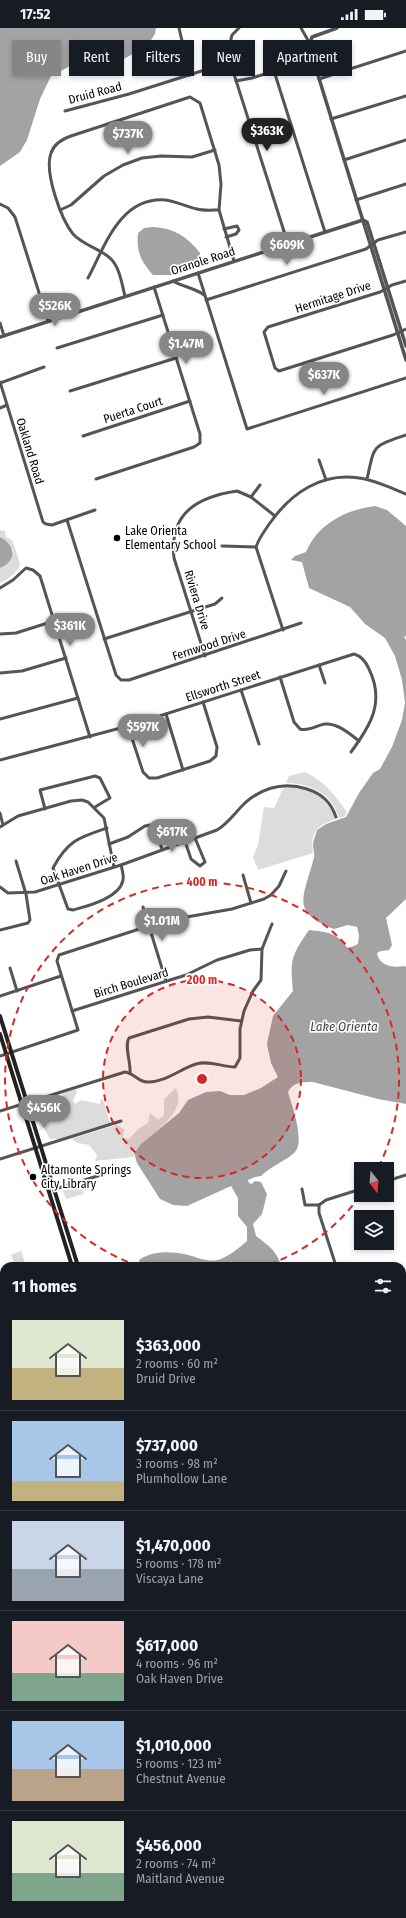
<!DOCTYPE html>
<meta charset="utf-8">
<style>
body{margin:0;font-family:"Fira Sans Condensed",sans-serif;background:#242831;color:#f1f3f6;height:100vh;display:flex;flex-direction:column;font-size:15px;white-space:nowrap}
*{box-sizing:border-box;margin:0}
p{font-size:13px;color:#9ea1a6}
.icon{flex:none;width:22px;height:22px;fill:none;stroke:currentColor;stroke-width:2;stroke-linecap:round;stroke-linejoin:round}
.map{position:relative;flex:1;overflow:hidden}
.panel{position:absolute;left:0px;top:1234px;width:406px;height:656px;display:flex;flex-direction:column;background:#171b24;border-radius:12px 12px 0 0;box-shadow:0 2px 6px #0003}
.panel>*{flex:none}
.banner{position:absolute;left:12px;top:12px;width:382px;height:36px;display:flex;gap:8px}
.needle{width:26px;rotate:163deg}
.controls{position:absolute;left:354px;top:1134px;display:grid;gap:8px}
.controls a{display:grid;place-items:center;width:40px;height:40px;border-radius:0px;background:#171b24;box-shadow:0 2px 6px #0003;font-size:20px}
.price{position:absolute;translate:-50% -34px;padding:0 9px;border-radius:14px;background:#858687;color:#fff;font-size:13px;line-height:26px;filter:drop-shadow(0 1px 2px #0008)}
.price::after{content:'';position:absolute;left:50%;top:24px;width:12px;height:9px;margin-left:-6px;background:inherit;clip-path:polygon(0 0,100% 0,50% 100%)}
.price.on{background:#222;color:#fff}
ul{padding:0;list-style:none}
li{display:flex;align-items:center;gap:12px;height:100px;padding:0 12px}
li+li{border-top:1px solid #363941}
li span{display:grid;place-items:center;flex:none;width:112px;height:80px;border-radius:0px;color:#555}
li>.icon{margin-inline-start:auto}
span .icon{width:48px;height:48px;fill:#fffc;stroke-width:1}
li b{font-size:17px}
h2{display:flex;justify-content:space-between;align-items:center;height:48px;padding:0 12px;font-size:17px}
.chip{padding:0 14px;border-radius:0px;background:#171b24;box-shadow:0 2px 6px #0003;font-size:14px;line-height:36px}
.chip.on{background:#858687;color:#fff}
.status{display:flex;justify-content:space-between;align-items:center;height:28px;padding:0 20px;background:#171b24;direction:ltr}
.status svg{height:11px;fill:currentColor}
.map>svg:first-child{display:block}
.green{fill:#dcdcdc}
.water{fill:#a3a3a3}
.lines{fill:none;stroke-linecap:round;stroke-linejoin:round}
.minor{stroke:#555;stroke-width:3}
.tertiary{stroke:#555;stroke-width:3.5}
.secondary{stroke:#222;stroke-width:4}
.primary{stroke:#000;stroke-width:4.5}
.ring{fill:none;stroke:#d62828;stroke-width:2;stroke-dasharray:7 5}
.poi-dot{fill:#000;stroke:#fff;stroke-width:1.5}
.labels{text-anchor:middle;stroke-width:3.5;stroke-linejoin:round;paint-order:stroke}
.street-label{font-size:12px;fill:#000;stroke:#fff}
.poi-label{font-size:12px;fill:#000;stroke:#fff;text-anchor:start}
.water-label{font-size:13px;font-style:italic;fill:#444;stroke:#fff}
.centre{fill:#d62828;stroke:#fff;stroke-width:2}
.ring-label{font-size:12px;text-anchor:middle;font-weight:bold;fill:#d62828;stroke:#fff;stroke-width:3.5;stroke-linejoin:round;paint-order:stroke}
</style>
<div class="status"><b>17:52</b><svg viewBox="0 0 49 12"><path d="M0 12V9h3v3zM5 12V6h3v6zM10 12V3h3v9zM15 12V0h3v12zM26 1h20v11H26zM47 4h2v5h-2z"/></svg></div>
<div class="map">
<svg width="406" height="1890" viewBox="0 0 406 1890">
<rect width="100%" height="100%" fill="#fff"/>
<g class="green">
<path d="M0 502 5 503 6 509 12 512 20 535C20 543 7 552 0 555V540C7 537 12 530 13 522L8 514 0 509Z"/>
<path d="M305 744C325 754 334 766 347 784L345 788 339 790C337 785 335 779 332 775 322 761 302 755 286 755L289 748Z"/>
<path d="M284 759C299 757 319 765 329 777 332 780 334 786 336 791 317 797 310 804 313 825L258 842 253 829 258 817 264 779 274 780Z"/>
<path d="M176 1060C189 1087 147 1107 133 1125L134 1129 95 1133 97 1127 89 1117 78 1115 71 1111 116 1097 124 1101 123 1110 129 1111 138 1101 148 1095 150 1085 158 1092 164 1087V1071Z"/>
<path d="M76 1061 77 1065 73 1072 75 1076 81 1072 100 1076 101 1070C108 1077 105 1087 111 1095L60 1111H50L43 1098 45 1093 62 1080 63 1065Z"/>
<polygon points="81,1157 84,1166 66,1171 63,1162"/>
<polygon points="21,1223 26,1238 16,1238 11,1227"/>
<polygon points="4,1254 4,1287 0,1289 0,1255"/>
<polygon points="402,1614 406,1615 406,1734 402,1736"/>
<polygon points="0,1809 4,1809 3,1887 5,1890 0,1890"/>
<polygon points="406,1832 406,1866 402,1868 402,1833"/>
</g>
<g class="water">
<polygon points="0,0 156,0 155,6 147,18 120,33 103,33 72,37 51,48 40,71 27,112 20,124 0,138"/>
<path d="M153 199C173 200 187 208 200 225L199 237 172 247H153C141 234 136 223 138 205L144 200Z"/>
<path d="M375 478 387 482 406 498V608L404 609 406 612V871L386 890 392 917 389 922 381 923 377 925C379 938 393 940 404 938L406 939V1076L378 1071 313 1054C302 1054 293 1054 288 1064 292 1078 306 1115 294 1125 284 1134 271 1138 261 1148L255 1149 248 1152 249 1155 252 1156 255 1153 261 1154 267 1166 262 1186 253 1196 256 1208C268 1217 277 1223 281 1238H140L139 1232C151 1223 169 1223 184 1226 196 1228 208 1236 221 1231 230 1227 239 1220 247 1213V1199L238 1188V1170L231 1158 187 1178 173 1177 160 1171 137 1135 134 1125 141 1116 179 1085 188 1072 206 1064 220 1063 230 1067H244L261 1060 278 1049 271 1035 267 1016 273 988 293 963C290 932 291 928 309 902 320 903 331 904 340 911 344 914 344 918 349 920L358 916 359 907 357 899 348 897 334 901C288 884 305 867 314 829 315 825 313 821 313 817 313 812 316 807 317 802L326 796 346 789 359 765 373 745 380 741 392 719 402 692 405 675 402 652 395 628 385 610 365 596 350 579 309 560 302 534 291 532 295 528 306 524C318 496 345 482 375 478Z"/>
<path d="M0 509C16 517 17 533 0 540Z"/>
<polygon points="112,1886 214,1886 216,1890 110,1890"/>
</g>
<g class="lines">
<g class="minor">
<polyline points="179,0 190,47"/>
<polyline points="239,0 232,7 231,11 233,43 288,216"/>
<polyline points="301,0 309,14"/>
<polyline points="274,43 325,204"/>
<polyline points="319,51 406,23"/>
<polyline points="236,53 252,50 312,31"/>
<polyline points="65,83 129,66 233,33"/>
<polyline points="331,91 406,68"/>
<polyline points="344,132 406,112"/>
<polyline points="356,172 406,156"/>
<polyline points="0,176 8,180 15,189 48,293"/>
<polyline points="60,182 71,177 104,148 123,137 142,130 161,128 192,129 215,122"/>
<polyline points="224,201 237,198 239,202 236,206 226,209"/>
<polyline points="198,245 247,401 406,350"/>
<path d="M88 250C105 218 120 169 165 172 176 173 186 179 197 181 204 183 212 182 219 182"/>
<path d="M173 253C183 259 195 260 204 267"/>
<polyline points="406,253 392,257 380,264 268,299 264,304 275,340 279,343 393,307 406,301"/>
<path d="M125 268C122 257 120 240 111 231 100 220 84 218 73 206 61 191 44 144 51 125 54 116 62 111 71 108L190 69 200 75 219 137 221 156 219 182 234 233"/>
<polyline points="206,272 366,221 378,212 406,204"/>
<polyline points="0,295 4,308"/>
<polyline points="57,320 163,287"/>
<polyline points="0,354 43,494 46,496 52,497 95,482"/>
<polyline points="0,355 44,339"/>
<polyline points="70,363 176,330"/>
<polyline points="0,380 7,377"/>
<polyline points="83,408 190,373"/>
<polyline points="319,432 326,452"/>
<polyline points="96,451 194,419 200,415 200,406 154,259"/>
<path d="M367 451C375 416 371 419 406 407"/>
<polyline points="251,469 260,457"/>
<polyline points="67,492 116,647 121,652 129,652 301,595"/>
<polyline points="222,518 256,519"/>
<polyline points="0,560 13,552 26,540 33,542 40,548 90,709"/>
<path d="M283 602 256 519C259 510 265 502 270 495 291 465 322 444 359 450 375 452 391 460 406 466"/>
<polyline points="0,606 16,605 54,593"/>
<polyline points="104,611 215,576 222,570"/>
<path d="M205 628 174 530C169 485 197 469 237 463L251 469 275 488"/>
<polyline points="319,637 325,655"/>
<polyline points="0,645 22,643 66,630"/>
<path d="M280 649 294 694 300 701C309 704 317 697 325 696 338 695 350 706 359 713"/>
<polyline points="241,662 259,716"/>
<polyline points="166,686 183,742"/>
<polyline points="0,691 78,670"/>
<polyline points="128,698 143,744 149,750 157,750 210,733 216,728 217,719 203,674"/>
<path d="M0 732 128 698 354 626C361 628 366 634 369 641 385 674 371 697 351 724"/>
<polyline points="45,781 40,762 95,748 100,750 110,770 95,779"/>
<polyline points="0,785 3,797"/>
<polyline points="0,799 18,788 71,773 82,772 88,774 104,790 114,839"/>
<path d="M107 800C80 809 68 812 53 840L68 881 73 882C87 878 120 870 123 852 124 848 122 841 121 837"/>
<polyline points="185,813 191,831 200,838 205,834 195,810"/>
<polyline points="109,816 128,809 145,798 150,797 155,801 162,821"/>
<polyline points="243,847 251,875"/>
<path d="M0 859 8 865 35 864 121 837 217 802C229 795 236 783 246 774 264 759 285 754 307 761 322 766 331 774 336 789"/>
<polyline points="143,879 166,953"/>
<polyline points="0,902 28,895 30,892 26,866 16,833"/>
<polyline points="10,940 17,963"/>
<polyline points="0,968 61,948"/>
<polyline points="72,983 186,947 217,932 250,922 262,921"/>
<polyline points="0,1028 78,1002 57,933 59,927 164,893 232,881 264,871 271,867 279,858 286,843"/>
<path d="M130 1045C131 1034 124 1018 129 1010L189 991 208 989 241 993"/>
<path d="M0 1083 125 1044C134 1045 138 1054 147 1054 164 1055 180 1041 196 1036 210 1032 222 1039 235 1039L240 1030V1001L244 983 253 963 261 952 262 921 272 896"/>
<polyline points="0,1131 121,1093"/>
<polyline points="387,1153 406,1147"/>
<polyline points="55,1161 104,1146"/>
<polyline points="302,1161 305,1177 319,1177"/>
<polyline points="319,1177 319,1185 336,1238"/>
<polyline points="319,1177 326,1172 361,1161"/>
<polyline points="0,1487 4,1485"/>
<polyline points="402,1590 406,1589"/>
<polyline points="0,1599 4,1597"/>
<polyline points="0,1658 4,1670"/>
<polyline points="0,1709 4,1708"/>
<polyline points="402,1745 406,1743"/>
<polyline points="0,1761 4,1760"/>
<polyline points="402,1762 406,1774"/>
<polyline points="402,1828 406,1827"/>
<polyline points="73,1886 74,1890"/>
<polyline points="279,1886 280,1890"/>
<polyline points="31,1890 36,1886"/>
<polyline points="89,1890 99,1886"/>
<polyline points="309,1890 310,1886"/>
<polyline points="393,1890 406,1886"/>
</g>
<g class="tertiary">
<polyline points="337,0 312,9 309,18 406,332"/>
<polyline points="363,192 367,194 406,318"/>
<polyline points="0,309 363,192"/>
<polyline points="0,1291 4,1290"/>
</g>
<g class="secondary">
<polyline points="0,988 78,1238"/>
<polyline points="0,1006 72,1238"/>
</g>
<g class="primary">
<polyline points="402,1321 406,1320"/>
<polyline points="402,1330 406,1329"/>
<polyline points="0,1403 4,1402"/>
<polyline points="0,1411 4,1409"/>
</g>
</g>
<circle cx="202" cy="1051" r="99" fill="#d62828" fill-opacity=".12"/>
<g class="ring">
<circle cx="202" cy="1051" r="99"/>
<path d="M360 1168A197 197 0 0 1 265 1238M139 1238A197 197 0 1 1 378 1140"/>
</g>
<g class="poi-dot">
<circle cx="117" cy="510" r="4"/>
<circle cx="33" cy="1149" r="4"/>
</g>
<g class="labels">
<g class="street-label">
<text transform="translate(95 65) rotate(-15)" y="4">Druid Road</text>
<text transform="translate(203 233) rotate(-18)" y="4">Oranole Road</text>
<text transform="translate(333 269) rotate(-18)" y="4">Hermitage Drive</text>
<text transform="translate(133 382) rotate(-18)" y="4">Puerta Court</text>
<text transform="translate(30 423) rotate(73)" y="4">Oakland Road</text>
<text transform="translate(197 572) rotate(73)" y="4">Riviera Drive</text>
<text transform="translate(209 617) rotate(-18)" y="4">Fernwood Drive</text>
<text transform="translate(223 658) rotate(-18)" y="4">Ellsworth Street</text>
<text transform="translate(79 841) rotate(-18)" y="4">Oak Haven Drive</text>
<text transform="translate(131 955) rotate(-17)" y="4">Birch Boulevard</text>
</g>
<g class="poi-label">
<text x="125" y="507">Lake Orienta<tspan x="125" dy="14">Elementary School</tspan></text>
<text x="41" y="1146">Altamonte Springs<tspan x="41" dy="14">City Library</tspan></text>
</g>
<g class="water-label">
<text x="344" y="1003">Lake Orienta</text>
</g>
</g>
<circle cx="202" cy="1051" r="6" class="centre"/>
<g class="ring-label">
<text x="202" y="858">400 m</text>
<text x="202" y="956">200 m</text>
</g>
</svg>
<div class="controls">
<a><svg class="needle" viewBox="-14 -14 28 28"><path d="M0-13l5 13h-10z" fill="#e53935"/><path d="M0 13l5-13h-10z" fill="#9ea1a6"/></svg></a>
<a><svg class="icon" aria-label="layers" viewBox="0 0 24 24"><path d="M12 4l9 5-9 5-9-5zM3 14l9 5 9-5"/></svg></a>
</div>
<b class="price on" style="left:267px;top:124px">$363K</b>
<b class="price" style="left:128px;top:127px">$737K</b>
<b class="price" style="left:287px;top:238px">$609K</b>
<b class="price" style="left:55px;top:299px">$526K</b>
<b class="price" style="left:186px;top:337px">$1.47M</b>
<b class="price" style="left:324px;top:368px">$637K</b>
<b class="price" style="left:70px;top:619px">$361K</b>
<b class="price" style="left:143px;top:720px">$597K</b>
<b class="price" style="left:172px;top:825px">$617K</b>
<b class="price" style="left:162px;top:914px">$1.01M</b>
<b class="price" style="left:44px;top:1101px">$456K</b>
<div class="banner">
<a class="chip on">Buy</a>
<a class="chip">Rent</a>
<a class="chip">Filters</a>
<a class="chip">New</a>
<a class="chip">Apartment</a>
</div>
<section class="panel">
<h2>11 homes<svg class="icon" aria-label="filters" viewBox="0 0 24 24"><path d="M4 7h16M4 17h16"/><circle cx="9" cy="7" r="2"/><circle cx="15" cy="17" r="2"/></svg></h2>
<ul>
<li><span style="background:linear-gradient(#dfe7d0 60%,#c2b280 0)"><svg class="icon" aria-label="home" viewBox="0 0 24 24"><path d="M3 11l9-7 9 7M6 9v11h12V9"/></svg></span><div><b>$363,000</b><p>2 rooms · 60 m²</p><p>Druid Drive</p></div></li>
<li><span style="background:linear-gradient(#a9c7e8 75%,#c2b280 0)"><svg class="icon" aria-label="home" viewBox="0 0 24 24"><path d="M3 11l9-7 9 7M6 9v11h12V9"/></svg></span><div><b>$737,000</b><p>3 rooms · 98 m²</p><p>Plumhollow Lane</p></div></li>
<li><span style="background:linear-gradient(#c9d6e8 60%,#9aa5b1 0)"><svg class="icon" aria-label="home" viewBox="0 0 24 24"><path d="M3 11l9-7 9 7M6 9v11h12V9"/></svg></span><div><b>$1,470,000</b><p>5 rooms · 178 m²</p><p>Viscaya Lane</p></div></li>
<li><span style="background:linear-gradient(#f6c9c9 65%,#7fa58c 0)"><svg class="icon" aria-label="home" viewBox="0 0 24 24"><path d="M3 11l9-7 9 7M6 9v11h12V9"/></svg></span><div><b>$617,000</b><p>4 rooms · 96 m²</p><p>Oak Haven Drive</p></div></li>
<li><span style="background:linear-gradient(#a9c7e8 60%,#b9a48a 0)"><svg class="icon" aria-label="home" viewBox="0 0 24 24"><path d="M3 11l9-7 9 7M6 9v11h12V9"/></svg></span><div><b>$1,010,000</b><p>5 rooms · 123 m²</p><p>Chestnut Avenue</p></div></li>
<li><span style="background:linear-gradient(#dfe7d0 65%,#7fa58c 0)"><svg class="icon" aria-label="home" viewBox="0 0 24 24"><path d="M3 11l9-7 9 7M6 9v11h12V9"/></svg></span><div><b>$456,000</b><p>2 rooms · 74 m²</p><p>Maitland Avenue</p></div></li>
</ul>
</section>
</div>
